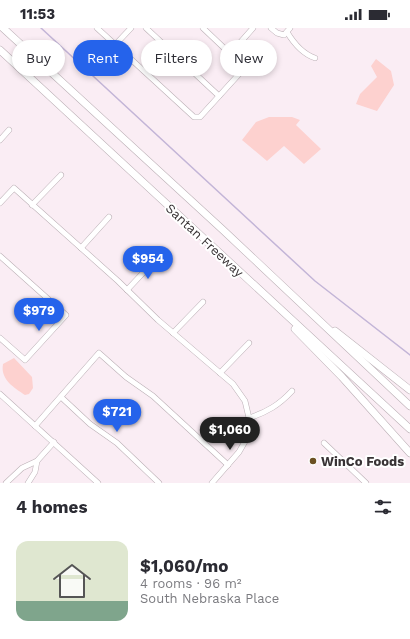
<!DOCTYPE html>
<meta charset="utf-8">
<style>
body{margin:0;font-family:"Work Sans",sans-serif;background:#f7f7f7;color:#2b2b33;height:100vh;display:flex;flex-direction:column;font-size:15px;white-space:nowrap}
*{box-sizing:border-box;margin:0}
p{font-size:13px;color:#7c7c81}
.icon{flex:none;width:22px;height:22px;fill:none;stroke:currentColor;stroke-width:2;stroke-linecap:round;stroke-linejoin:round}
.map{position:relative;height:455px;overflow:hidden}
.sheet{display:flex;flex-direction:column;background:#fff;flex:1}
.sheet>*{flex:none}
.banner{position:absolute;left:12px;top:12px;width:386px;height:36px;display:flex;gap:8px}
.price{position:absolute;translate:-50% -34px;padding:0 9px;border-radius:14px;background:#2563eb;color:#fff;font-size:13px;line-height:26px;filter:drop-shadow(0 1px 2px #0008)}
.price::after{content:'';position:absolute;left:50%;top:24px;width:12px;height:9px;margin-left:-6px;background:inherit;clip-path:polygon(0 0,100% 0,50% 100%)}
.price.selected{background:#222;color:#fff}
ul{padding:0;list-style:none}
li{display:flex;align-items:center;gap:12px;height:100px;padding:0 16px}
li span{display:grid;place-items:center;flex:none;width:112px;height:80px;border-radius:12px;color:#555}
li>.icon{margin-inline-start:auto}
span .icon{width:48px;height:48px;fill:#fffc;stroke-width:1}
li b{font-size:17px}
h2{display:flex;justify-content:space-between;align-items:center;height:48px;padding:0 16px;font-size:17px}
.tag{padding:0 14px;border-radius:18px;background:#fff;box-shadow:0 2px 6px #0003;font-size:14px;line-height:36px}
.tag.selected{background:#2563eb;color:#fff}
.status{display:flex;justify-content:space-between;align-items:center;height:28px;padding:0 20px;background:#fff;direction:ltr}
.status svg{height:11px;fill:currentColor}
.map>svg:first-child{display:block}
.green{fill:#fdd1cf}
.lines{fill:none;stroke-linecap:round;stroke-linejoin:round}
.stream{stroke:#c3b5d7;stroke-width:1.5}
.minor-casing{stroke:#bbafb5;stroke-width:6}
.highway-casing{stroke:#bbafb5;stroke-width:8}
.minor{stroke:#fff;stroke-width:5}
.highway{stroke:#fff;stroke-width:7}
.poi-dot{fill:#6b5022;stroke:#fff;stroke-width:1.5}
.labels{text-anchor:middle;stroke-width:4;stroke-linejoin:round;paint-order:stroke}
.street-label{font-size:13px;fill:#383335;stroke:#fff}
.poi-label{font-size:13px;font-weight:bold;fill:#383335;stroke:#fff;text-anchor:start}
</style>
<div class="status"><b>11:53</b><svg viewBox="0 0 49 12"><path d="M0 12V9h3v3zM5 12V6h3v6zM10 12V3h3v9zM15 12V0h3v12zM26 1h20v11H26zM47 4h2v5h-2z"/></svg></div>
<div class="map">
<svg width="410" height="455" viewBox="0 0 410 455">
<rect width="100%" height="100%" fill="#faedf4"/>
<g class="green">
<polygon points="376,31 391,43 394,57 377,83 356,76 360,66 377,49 371,38"/>
<polygon points="269,89 292,89 300,92 296,97 321,121 304,136 284,118 267,133 242,112 256,94"/>
<path d="M14 330 32 349 33 360 29 366 25 367C15 360 0 352 3 336Z"/>
</g>
<g class="lines">
<polyline class="stream" points="41,0 315,253 410,327"/>
<defs>
<g id="minor">
<polyline points="97,0 194,89 200,89 240,45 243,38 203,0"/>
<polyline points="146,0 219,68"/>
<polyline points="271,0 277,5 284,7 290,0"/>
<path d="M287 4C293 14 303 26 315 30"/>
<polyline points="115,17 131,0"/>
<polyline points="231,25 253,0"/>
<polyline points="0,112 9,102"/>
<polyline points="0,175 14,160 118,253 158,292 233,356 245,373 249,390 247,410 239,424 212,455"/>
<polyline points="32,177 61,147"/>
<polyline points="81,220 109,189"/>
<polyline points="0,228 66,287 25,332 0,310"/>
<polyline points="127,262 156,231"/>
<polyline points="173,305 203,274"/>
<polyline points="220,345 249,315"/>
<polyline points="0,366 98,455"/>
<polyline points="61,369 90,396 117,415 159,455"/>
<path d="M249 390C267 384 279 377 292 363"/>
<polyline points="35,398 99,325 126,349 153,368 228,437"/>
<polyline points="324,415 366,455"/>
<polyline points="6,455 22,440 37,433 54,414"/>
<polyline points="28,455 35,444 37,433"/>
</g>
<g id="highway">
<polyline points="3,0 223,202 410,378"/>
<polyline points="0,22 410,401"/>
<polyline points="295,301 342,349 410,425"/>
<polyline points="335,303 410,362"/>
</g>
</defs>
<use href="#minor" class="minor-casing"/>
<use href="#highway" class="highway-casing"/>
<use href="#minor" class="minor"/>
<use href="#highway" class="highway"/>
</g>
<circle class="poi-dot" cx="313" cy="433" r="4"/>
<g class="labels">
<g class="street-label">
<text transform="translate(205 212) rotate(43)" y="5">Santan Freeway</text>
</g>
<g class="poi-label">
<text x="321" y="438">WinCo Foods</text>
</g>
</g>
</svg>
<b class="price" style="left:148px;top:252px">$954</b>
<b class="price" style="left:39px;top:304px">$979</b>
<b class="price" style="left:117px;top:405px">$721</b>
<b class="price selected" style="left:230px;top:423px">$1,060</b>
<div class="banner">
<a class="tag">Buy</a>
<a class="tag selected">Rent</a>
<a class="tag">Filters</a>
<a class="tag">New</a>
</div>
</div>
<section class="sheet">
<h2>4 homes<svg class="icon" aria-label="filters" viewBox="0 0 24 24"><path d="M4 7h16M4 17h16"/><circle cx="9" cy="7" r="2"/><circle cx="15" cy="17" r="2"/></svg></h2>
<ul>
<li><span style="background:linear-gradient(#dfe7d0 75%,#7fa58c 0)"><svg class="icon" aria-label="home" viewBox="0 0 24 24"><path d="M3 11l9-7 9 7M6 9v11h12V9"/></svg></span><div><b>$1,060/mo</b><p>4 rooms · 96 m²</p><p>South Nebraska Place</p></div></li>
</ul>
</section>
